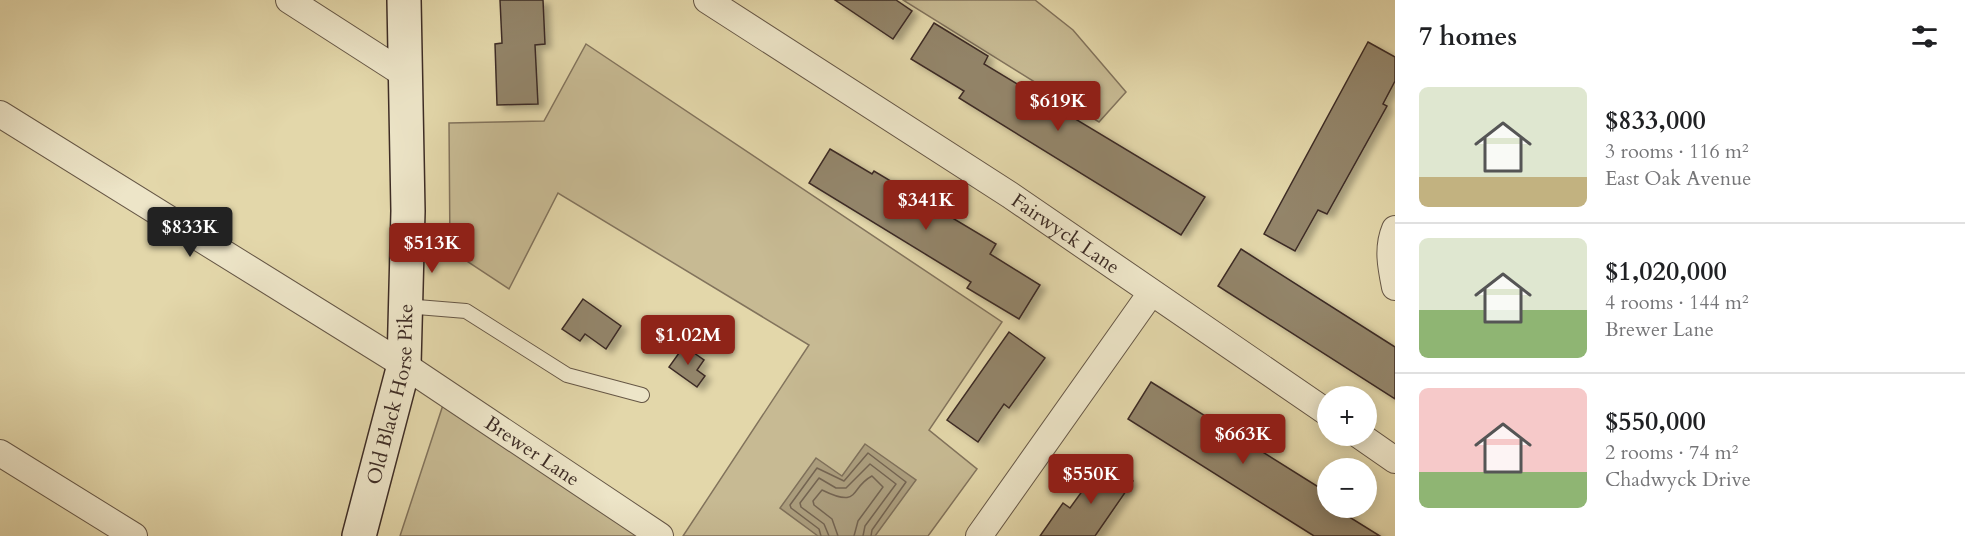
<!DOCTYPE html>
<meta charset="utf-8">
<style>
body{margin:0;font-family:Cardo,serif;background:#f6f6f6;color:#202124;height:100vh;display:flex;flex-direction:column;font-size:22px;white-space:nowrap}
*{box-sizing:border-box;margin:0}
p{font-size:20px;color:#757577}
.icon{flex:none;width:33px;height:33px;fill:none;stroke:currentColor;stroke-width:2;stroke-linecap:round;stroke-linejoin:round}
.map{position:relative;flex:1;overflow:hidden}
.panel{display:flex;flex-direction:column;background:#fff;width:570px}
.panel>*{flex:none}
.buttons{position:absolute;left:1317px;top:386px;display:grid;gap:12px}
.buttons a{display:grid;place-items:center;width:60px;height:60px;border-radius:50%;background:#fff;box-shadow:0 3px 15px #0003;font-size:30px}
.price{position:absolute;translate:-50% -51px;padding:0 14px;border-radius:6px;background:#8f2418;color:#fff;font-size:20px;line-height:39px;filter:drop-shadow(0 2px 3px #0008)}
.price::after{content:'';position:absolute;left:50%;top:36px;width:18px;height:14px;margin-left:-9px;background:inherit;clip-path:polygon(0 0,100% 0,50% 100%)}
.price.current{background:#222;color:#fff}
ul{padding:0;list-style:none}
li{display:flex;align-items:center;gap:18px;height:150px;padding:0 24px}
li+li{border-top:2px solid #e0e0e0}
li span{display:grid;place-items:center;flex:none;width:168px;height:120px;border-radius:9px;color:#555}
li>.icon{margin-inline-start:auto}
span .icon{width:72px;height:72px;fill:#fffc;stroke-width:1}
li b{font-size:26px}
h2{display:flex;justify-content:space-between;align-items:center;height:72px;padding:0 24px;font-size:26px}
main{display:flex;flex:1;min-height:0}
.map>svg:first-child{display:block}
.green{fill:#c7ba93;stroke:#82735c;stroke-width:1.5}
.water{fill:#ab9d7d;stroke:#7f705a;stroke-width:1.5}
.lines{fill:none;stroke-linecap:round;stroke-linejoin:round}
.shore{stroke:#746451;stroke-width:1.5}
.building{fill:#93856a;stroke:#3d2c25;stroke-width:1.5;filter:url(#shadow)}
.lane-casing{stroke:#665746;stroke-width:16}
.street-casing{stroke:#665746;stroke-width:28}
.secondary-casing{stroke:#3d2c25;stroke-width:36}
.lane{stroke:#ede5c8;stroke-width:14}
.street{stroke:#ede5c8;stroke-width:26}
.secondary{stroke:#ede5c8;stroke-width:33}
.labels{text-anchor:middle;stroke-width:6;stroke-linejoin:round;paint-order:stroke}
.street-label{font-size:20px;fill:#3d2c25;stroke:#ede5c8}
</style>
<main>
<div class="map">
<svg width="1395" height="536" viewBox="0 0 1395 536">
<defs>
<filter id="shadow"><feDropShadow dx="6" dy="4" stdDeviation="3" flood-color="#0004"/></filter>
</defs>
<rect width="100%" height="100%" fill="#e3d7aa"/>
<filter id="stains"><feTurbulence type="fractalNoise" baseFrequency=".00333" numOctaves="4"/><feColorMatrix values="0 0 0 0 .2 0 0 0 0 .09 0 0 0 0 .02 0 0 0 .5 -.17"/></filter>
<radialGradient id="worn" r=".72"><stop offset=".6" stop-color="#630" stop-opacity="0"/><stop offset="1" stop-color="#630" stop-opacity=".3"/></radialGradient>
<g class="green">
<polygon points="903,0 1035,0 1073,30 1126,92 1099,122"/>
<polygon points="586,44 1002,322 929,430 977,469 928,536 683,536 809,345 558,193 509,289 450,250 449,123 544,121"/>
<polygon points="443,405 662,536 400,536"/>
</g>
<polygon class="water" points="865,444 916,480 875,536 818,536 780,508 816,458 842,476"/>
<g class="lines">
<g class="shore">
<polyline points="821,536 819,529 791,508 790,505 817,468 844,481 868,453 906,482 872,530 871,536"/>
<polyline points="829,536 824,524 801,507 800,503 819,478 836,488 846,488 870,464 896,484 865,526 863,536"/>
<path d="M838 536 832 519 814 505 813 501 822 490C861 509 849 488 872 476L883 487 858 521 854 536"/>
</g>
</g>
<g class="building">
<polygon points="500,0 543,0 545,44 535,45 538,104 497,105 495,44 502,43"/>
<polygon points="835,0 896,0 912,11 893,39"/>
<polygon points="934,23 988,56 984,64 1205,197 1181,235 959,98 964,91 911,59"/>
<polygon points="1368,42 1395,57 1395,81 1383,104 1387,106 1327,214 1318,210 1295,251 1264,234"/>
<polygon points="830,149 872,174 874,171 996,244 990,254 1040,285 1019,319 967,288 971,282 809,183"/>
<polygon points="1241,249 1395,347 1395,399 1218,286"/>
<polygon points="583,299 621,326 606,349 585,334 580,341 562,329"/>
<polygon points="1009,332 1045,358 1009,408 1004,404 978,442 947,420"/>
<polygon points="684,346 704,360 697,370 705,376 697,387 669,367"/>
<polygon points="1151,382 1328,493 1328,507 1351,507 1346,515 1380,536 1314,536 1128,419"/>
<polygon points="1104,461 1133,481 1095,536 1040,536 1063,503 1070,508"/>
</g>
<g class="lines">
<defs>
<polyline id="lane" points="405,306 466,311 567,375 642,395"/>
<g id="street">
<polyline points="289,0 404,74"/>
<path id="s1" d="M707 0 1010 195 1328 413"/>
<path id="s2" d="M0 114 404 365 660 536"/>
<path d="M1395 287C1391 267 1387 248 1395 229"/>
<polyline points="1359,435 1395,460"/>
<polyline points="0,453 134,536"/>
<polyline points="979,536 1151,293"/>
</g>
<g id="secondary">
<path id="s3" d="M359 536 404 365 408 211 404 0"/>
</g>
</defs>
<use href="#lane" class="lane-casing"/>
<use href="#street" class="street-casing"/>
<use href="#secondary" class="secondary-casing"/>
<use href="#lane" class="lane"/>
<use href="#street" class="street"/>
<use href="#secondary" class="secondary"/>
</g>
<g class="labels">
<g class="street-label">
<text dy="7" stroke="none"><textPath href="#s1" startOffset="428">Fairwyck Lane</textPath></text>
<text dy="7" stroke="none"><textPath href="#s3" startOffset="146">Old Black Horse Pike</textPath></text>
<text dy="7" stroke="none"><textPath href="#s2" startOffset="630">Brewer Lane</textPath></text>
</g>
</g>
<rect width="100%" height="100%" filter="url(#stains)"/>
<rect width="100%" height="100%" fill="url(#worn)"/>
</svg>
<div class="buttons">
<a>+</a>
<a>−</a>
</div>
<b class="price" style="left:1058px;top:132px">$619K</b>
<b class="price" style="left:926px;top:231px">$341K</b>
<b class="price current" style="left:190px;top:258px">$833K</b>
<b class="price" style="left:432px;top:274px">$513K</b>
<b class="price" style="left:688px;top:366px">$1.02M</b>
<b class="price" style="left:1243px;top:465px">$663K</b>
<b class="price" style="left:1091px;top:505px">$550K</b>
</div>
<section class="panel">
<h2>7 homes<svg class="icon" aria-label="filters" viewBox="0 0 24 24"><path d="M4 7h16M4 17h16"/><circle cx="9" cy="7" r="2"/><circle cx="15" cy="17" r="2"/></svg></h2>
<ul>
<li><span style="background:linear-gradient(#dfe7d0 75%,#c2b280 0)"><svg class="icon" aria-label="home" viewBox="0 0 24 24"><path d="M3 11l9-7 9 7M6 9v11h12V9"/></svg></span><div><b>$833,000</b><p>3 rooms · 116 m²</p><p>East Oak Avenue</p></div></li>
<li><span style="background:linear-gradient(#dfe7d0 60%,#8fb573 0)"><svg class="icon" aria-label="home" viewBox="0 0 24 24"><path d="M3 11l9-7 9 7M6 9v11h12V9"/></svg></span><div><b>$1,020,000</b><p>4 rooms · 144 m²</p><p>Brewer Lane</p></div></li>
<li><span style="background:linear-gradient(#f6c9c9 70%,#8fb573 0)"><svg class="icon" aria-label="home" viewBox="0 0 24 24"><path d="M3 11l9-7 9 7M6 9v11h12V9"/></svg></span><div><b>$550,000</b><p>2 rooms · 74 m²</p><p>Chadwyck Drive</p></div></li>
</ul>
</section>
</main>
